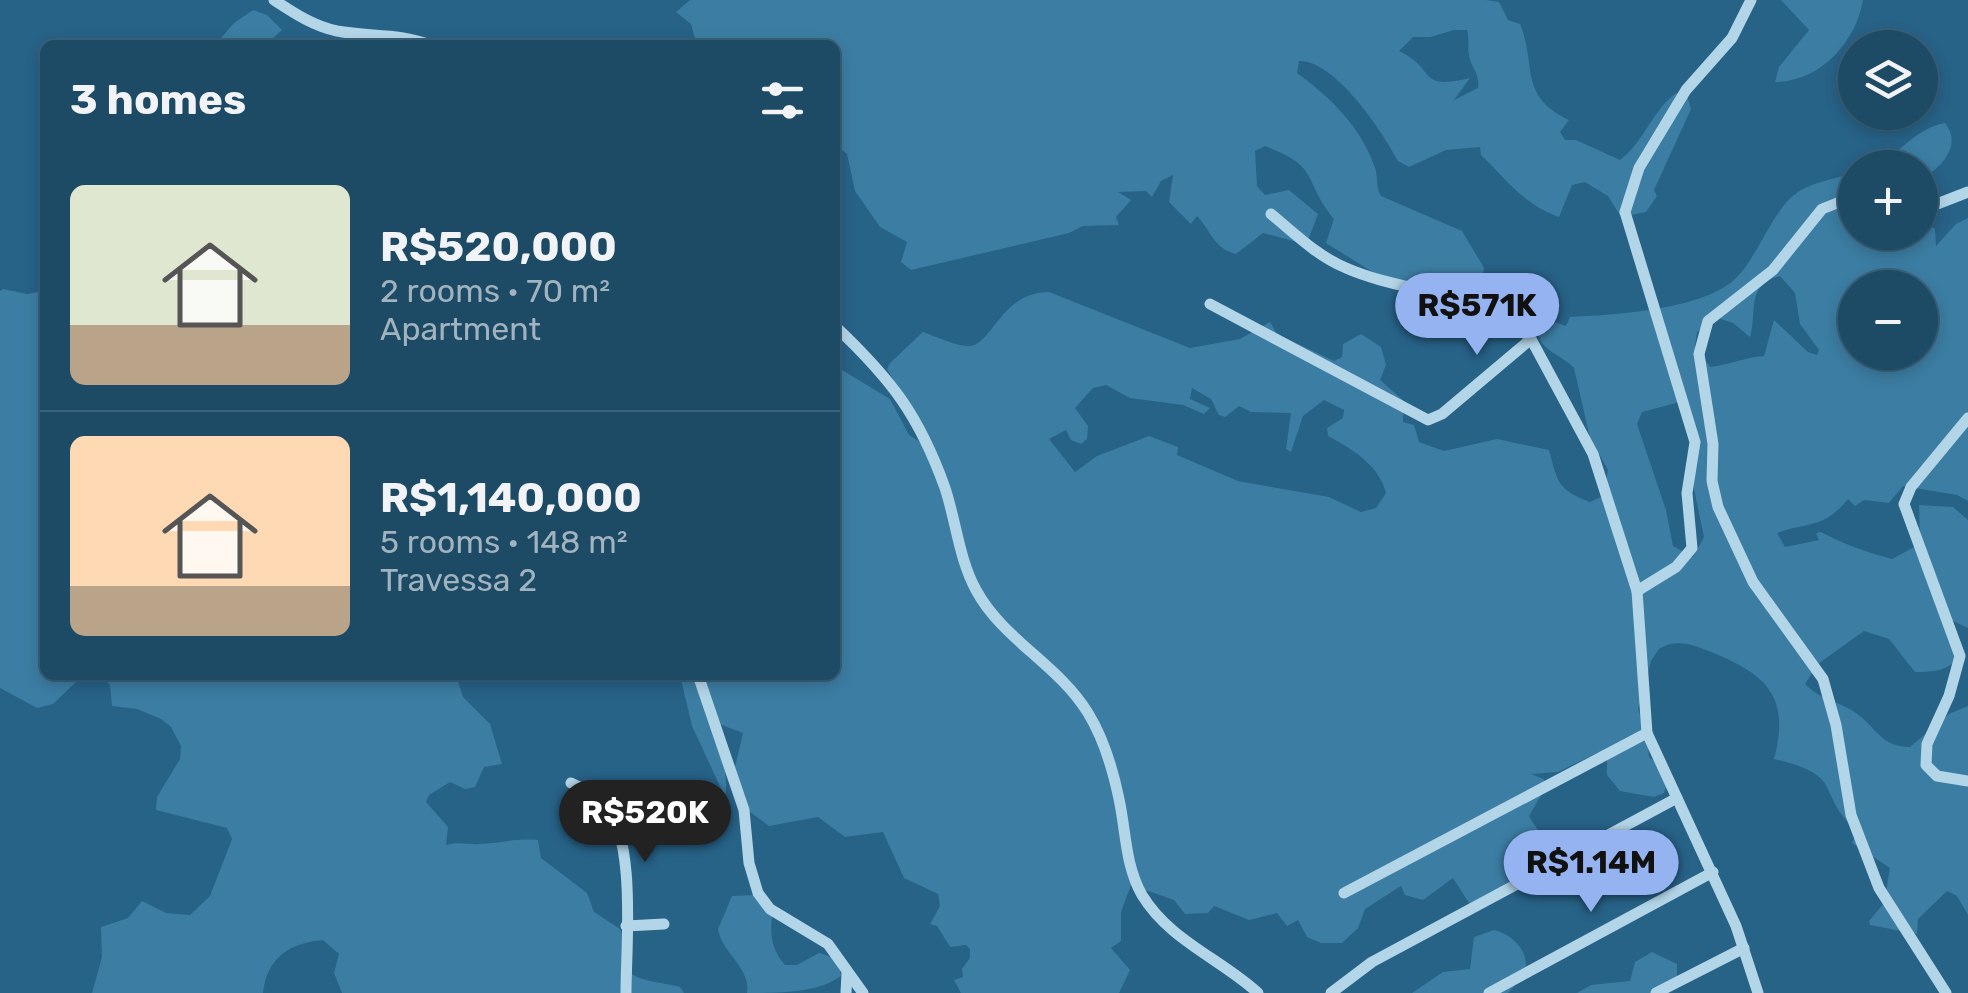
<!DOCTYPE html>
<meta charset="utf-8">
<style>
body{margin:0;font-family:Rubik,sans-serif;background:#25516b;color:#f1f3f6;height:100vh;display:flex;flex-direction:column;font-size:38px;white-space:nowrap}
*{box-sizing:border-box;margin:0}
p{font-size:32px;color:#a0b3bf}
.icon{flex:none;width:55px;height:55px;fill:none;stroke:currentColor;stroke-width:2;stroke-linecap:round;stroke-linejoin:round}
.map{position:relative;flex:1;overflow:hidden}
.sheet{position:absolute;left:40px;top:40px;width:800px;height:640px;display:flex;flex-direction:column;background:#1d4a65;border-radius:15px;box-shadow:0 5px 15px #0003,0 0 0 2px #3b6279}
.sheet>*{flex:none}
.tools{position:absolute;left:1838px;top:30px;display:grid;gap:20px}
.tools a{display:grid;place-items:center;width:100px;height:100px;border-radius:50%;background:#1d4a65;box-shadow:0 5px 15px #0003,0 0 0 2px #3b6279;font-size:50px}
.price{position:absolute;translate:-50% -85px;padding:0 22px;border-radius:35px;background:#95b2f1;color:#111;font-size:32px;line-height:65px;filter:drop-shadow(0 2px 5px #0008)}
.price::after{content:'';position:absolute;left:50%;top:60px;width:30px;height:22px;margin-left:-15px;background:inherit;clip-path:polygon(0 0,100% 0,50% 100%)}
.price.active{background:#222;color:#fff}
ul{padding:0;list-style:none}
li{display:flex;align-items:center;gap:30px;height:250px;padding:0 30px}
li+li{border-top:2px solid #3b6279}
li span{display:grid;place-items:center;flex:none;width:280px;height:200px;border-radius:15px;color:#555}
li>.icon{margin-inline-start:auto}
span .icon{width:120px;height:120px;fill:#fffc;stroke-width:1}
li b{font-size:42px}
h2{display:flex;justify-content:space-between;align-items:center;height:120px;padding:0 30px;font-size:42px}
.map>svg:first-child{display:block}
.green{fill:#3c7da3;fill-rule:evenodd}
.lines{fill:none;stroke-linecap:round;stroke-linejoin:round}
.minor{stroke:#b3d5e8;stroke-width:11}
</style>
<div class="map">
<svg width="1968" height="993" viewBox="0 0 1968 993">
<rect width="100%" height="100%" fill="#276287"/>
<g class="green">
<path d="M690 0H1486L1499 2 1508 20 1520 24C1537 65 1518 96 1569 120L1560 132 1565 140H1576L1620 160C1644 142 1652 111 1676 93L1687 95 1691 109 1654 190 1657 196 1646 212 1621 217 1608 196 1585 182 1572 185 1559 217C1522 203 1509 182 1481 155L1480 147 1446 150 1409 167 1398 161C1382 131 1335 60 1299 61L1297 73C1330 97 1360 126 1374 165 1379 176 1375 186 1381 196L1462 231 1484 268 1477 304C1454 299 1434 306 1411 299L1408 284 1371 271 1326 243 1334 219C1301 178 1322 168 1265 146L1255 151 1257 186 1265 195 1289 190 1318 214 1309 238 1297 242 1263 233 1236 254C1213 248 1212 232 1197 216L1191 224 1169 202 1173 175 1161 181 1152 197 1146 191 1118 192 1131 200 1116 217 1119 225 1083 226 1069 233 911 270 901 262 907 242 880 227 855 191 847 154 835 144V45H697L691 24 676 12ZM1454 30H1467C1470 39 1467 46 1469 56 1472 69 1480 74 1478 88L1454 100 1470 78C1415 91 1438 69 1399 51L1413 37H1430Z"/>
<path d="M1781 0H1863C1856 42 1820 82 1775 82L1779 67 1809 30Z"/>
<polygon points="253,10 267,15 282,30 273,38 283,45 215,45 234,23"/>
<path d="M1945 123C1963 145 1941 169 1920 179V168L1875 167C1901 153 1914 129 1945 123Z"/>
<path d="M1855 172V232H1920V206L1924 204 1928 209 1921 219 1935 229 1936 246 1956 224 1968 218V501L1957 495 1903 486 1889 503 1864 500 1855 506 1848 499C1824 529 1807 522 1777 533L1785 547 1819 540 1816 533 1821 532C1843 544 1869 553 1892 559L1920 544 1919 505 1953 507 1968 520V628L1951 620 1961 656C1947 671 1935 672 1915 672L1889 639 1864 631 1818 664 1805 684C1820 700 1839 701 1856 713 1876 727 1881 747 1910 747L1949 714 1968 706V915L1957 896 1947 891 1918 919 1917 934 1870 925 1869 921 1884 903 1890 868 1852 843 1858 832C1813 792 1848 776 1774 759 1791 695 1765 674 1711 652 1693 645 1677 638 1659 649L1651 661 1638 709 1647 733 1649 757 1660 765 1668 781 1664 793 1654 797 1620 791 1607 775V760L1597 753 1558 772 1531 774 1544 779 1543 792 1529 816C1538 834 1559 848 1546 868L1471 906 1453 878 1423 900 1405 895 1401 886 1365 909 1358 928 1342 943H1321L1307 937 1298 920 1287 926 1277 913 1249 920 1214 906 1208 913 1185 914 1174 900 1131 885 1121 912V941L1111 948 1130 970 1119 993H961L954 980 963 977 962 969 970 958V949L966 945 950 947 937 926 930 924 940 906 938 894 904 878 883 832 845 837 818 817 769 826 746 809 734 771 743 733 719 724C717 749 730 773 725 797L692 726 680 675H835L837 367 890 399 909 435 925 445 921 425 887 369 890 363 923 332C935 336 956 346 968 346 992 347 1000 292 1049 292L1190 348 1240 339 1270 322 1277 334 1334 361 1342 357 1343 344 1361 334 1381 347 1386 365 1380 380 1404 401 1403 422 1414 425 1419 442 1444 451 1497 439 1549 450C1558 483 1557 489 1590 502L1603 496 1608 470 1590 438 1574 368C1561 354 1540 351 1538 332L1552 321 1566 326 1570 317C1613 315 1700 310 1734 280 1760 256 1773 204 1803 189 1818 181 1839 178 1855 172ZM1780 276 1795 293 1800 324 1819 350 1817 355 1808 352 1774 320 1764 356C1745 357 1729 365 1710 367L1695 346 1697 332 1718 318 1733 323 1750 337C1758 310 1745 285 1780 276ZM1855 288H1920V352H1855ZM1106 385 1130 398 1183 405 1204 414 1210 408 1190 399 1192 388 1211 399 1219 415 1225 417 1239 406 1251 412 1291 413 1286 449 1291 452 1303 416 1324 400 1344 410 1343 418 1327 428 1328 436C1350 448 1379 464 1386 493L1376 508 1361 512 1329 497 1238 481 1177 455 1178 447 1149 436 1097 456 1075 472 1049 439 1066 430 1071 440 1081 444 1087 439 1088 426 1075 408 1093 388ZM1680 398 1693 454 1694 489 1704 537 1693 557 1673 546 1666 510 1637 424 1642 412 1676 403Z"/>
<path d="M3 289 27 294 45 291V675H456L463 697 490 724 502 764 484 767 475 787 465 789 450 782 429 795 426 802 448 827 446 845C458 841 467 845 479 844 500 843 517 838 538 840L541 858 587 893 594 912 620 929C626 941 622 957 627 969 632 981 668 983 680 987L684 993H342L334 973 339 954 323 940C289 943 267 958 263 993H92L102 957 101 927 128 918 142 901 166 913 190 915 210 896 232 839 227 828 156 810 157 797 180 759 181 746 171 727 161 719 137 709 112 706 110 685 105 679 78 680 53 704 37 708 0 688V291Z"/>
<path d="M754 895 773 907C770 930 769 947 785 965H797L819 953C834 957 839 961 841 976 818 993 780 993 747 993 751 967 722 954 718 929L732 896Z"/>
<path d="M1494 930C1512 934 1532 953 1524 973 1521 980 1513 987 1508 993H1412L1443 972 1470 969 1474 937Z"/>
<polygon points="1652,952 1677,964 1677,983 1668,993 1577,993 1591,985 1630,981 1635,962"/>
</g>
<g class="lines">
<g class="minor">
<path d="M274 0C294 13 313 26 337 31 370 37 399 33 430 45"/>
<polyline points="1920,190 1937,204 1968,192"/>
<polyline points="1855,196 1822,209 1773,270 1708,321 1699,354 1713,444 1712,481 1718,507 1753,582 1823,679 1836,725 1851,815 1879,888 1946,993"/>
<path d="M1210 304 1428 420 1442 414 1531 339C1484 291 1405 294 1346 268 1317 256 1294 233 1271 214"/>
<path d="M835 326C891 379 919 415 945 488 956 521 959 559 976 590 1003 640 1058 664 1088 713 1104 739 1113 770 1119 799 1126 831 1125 865 1142 895 1169 940 1221 959 1258 993"/>
<polyline points="1531,339 1593,454 1637,591 1647,733 1736,926 1758,993"/>
<polyline points="1968,418 1911,487 1904,504 1960,656 1949,696 1927,744 1926,765 1937,776 1968,781"/>
<polyline points="1637,591 1676,567 1692,548 1687,493 1695,442 1625,212 1639,168 1686,90 1732,38 1751,0"/>
<polyline points="698,675 744,810 749,863 758,893 770,909 828,944 863,993"/>
<path d="M571 783C582 788 595 794 604 803 637 838 626 946 626 993"/>
<polyline points="1344,893 1647,733"/>
<polyline points="626,926 664,924"/>
<polyline points="846,993 847,973"/>
<polyline points="1331,993 1372,962 1677,798"/>
<polyline points="1489,993 1713,872"/>
<polyline points="1656,993 1744,948"/>
</g>
</g>
</svg>
<div class="tools">
<a><svg class="icon" aria-label="layers" viewBox="0 0 24 24"><path d="M12 4l9 5-9 5-9-5zM3 14l9 5 9-5"/></svg></a>
<a>+</a>
<a>−</a>
</div>
<b class="price" style="left:1477px;top:358px">R$571K</b>
<b class="price active" style="left:645px;top:865px">R$520K</b>
<b class="price" style="left:1591px;top:915px">R$1.14M</b>
<section class="sheet">
<h2>3 homes<svg class="icon" aria-label="filters" viewBox="0 0 24 24"><path d="M4 7h16M4 17h16"/><circle cx="9" cy="7" r="2"/><circle cx="15" cy="17" r="2"/></svg></h2>
<ul>
<li><span style="background:linear-gradient(#dfe7d0 70%,#b9a48a 0)"><svg class="icon" aria-label="home" viewBox="0 0 24 24"><path d="M3 11l9-7 9 7M6 9v11h12V9"/></svg></span><div><b>R$520,000</b><p>2 rooms · 70 m²</p><p>Apartment</p></div></li>
<li><span style="background:linear-gradient(#ffd9b3 75%,#b9a48a 0)"><svg class="icon" aria-label="home" viewBox="0 0 24 24"><path d="M3 11l9-7 9 7M6 9v11h12V9"/></svg></span><div><b>R$1,140,000</b><p>5 rooms · 148 m²</p><p>Travessa 2</p></div></li>
</ul>
</section>
</div>
